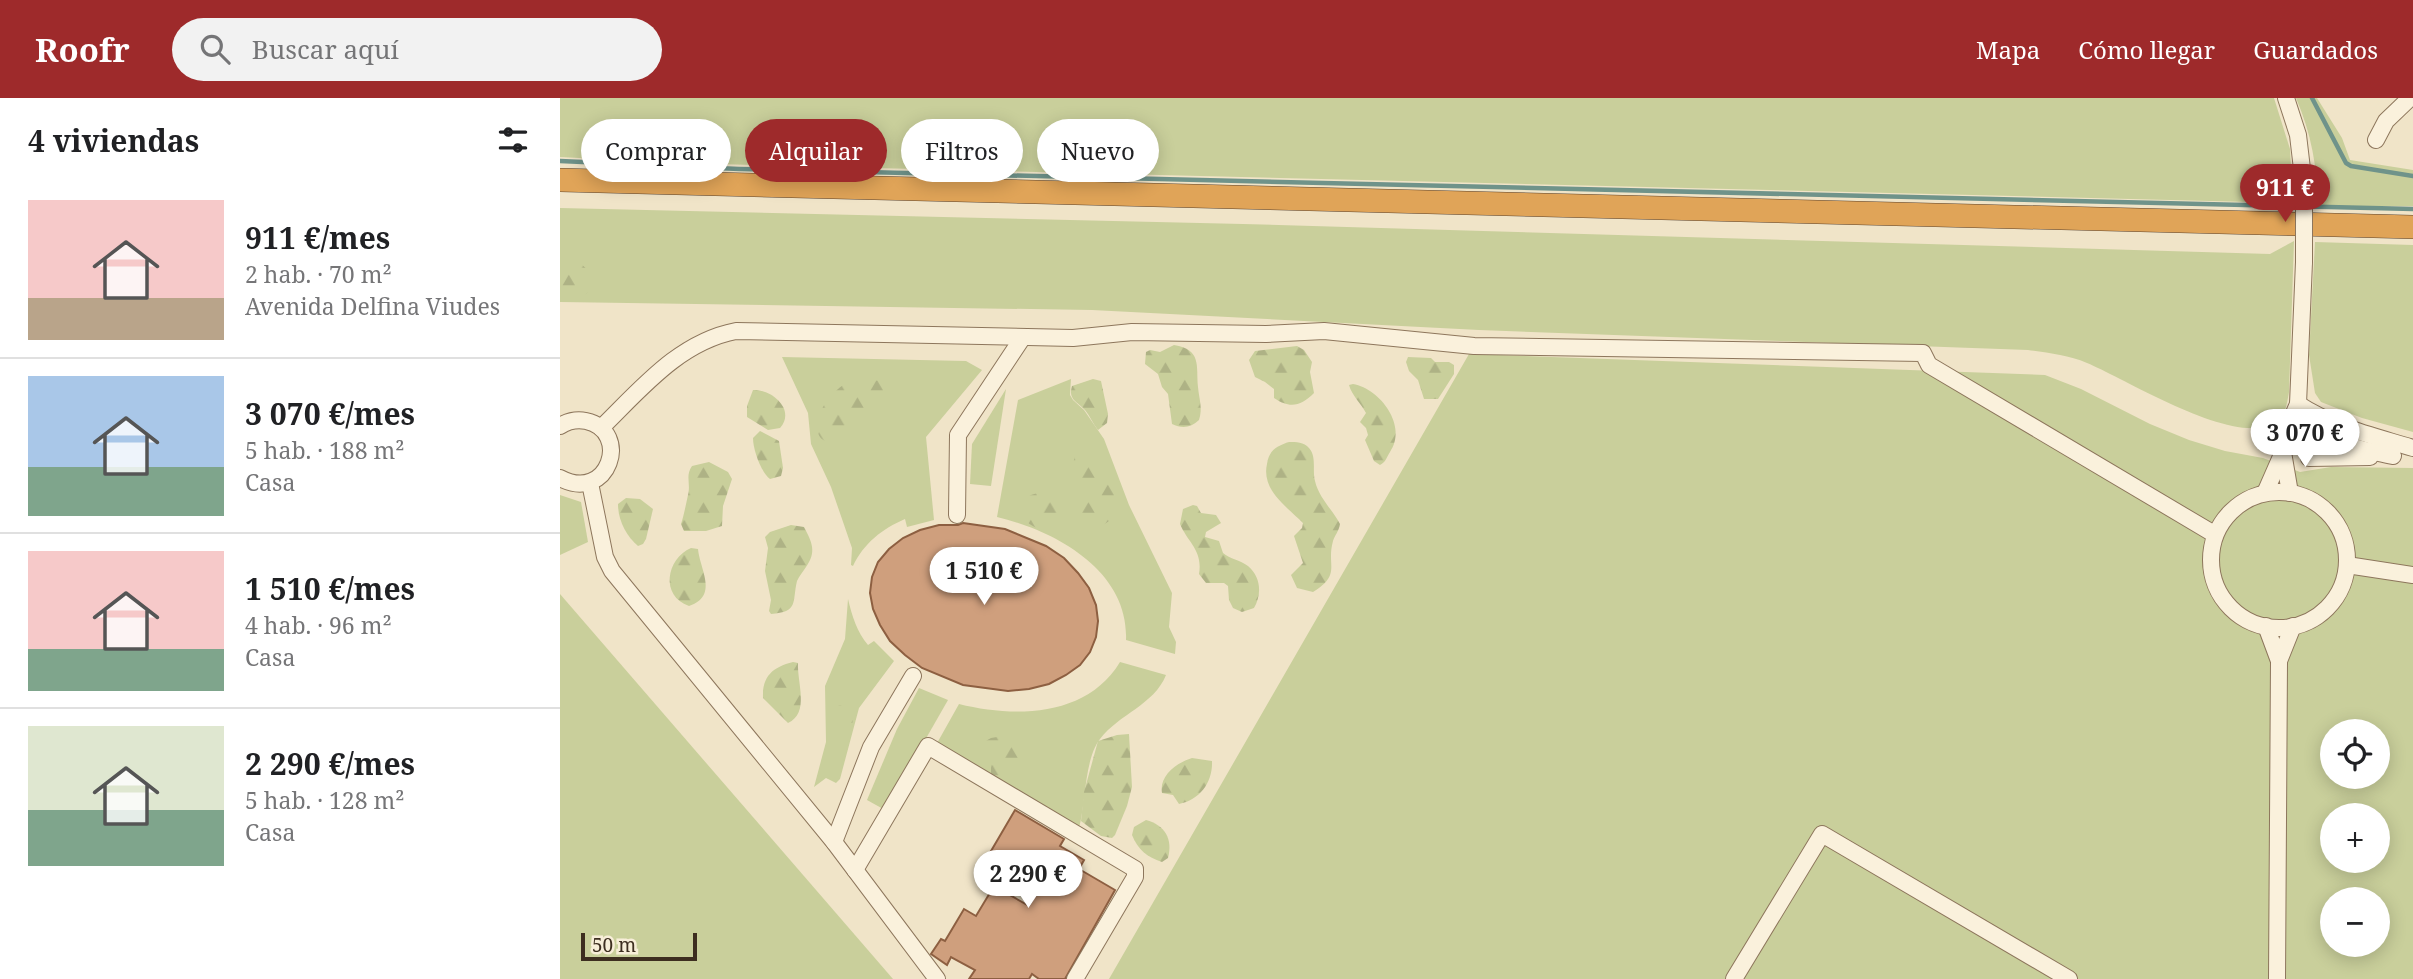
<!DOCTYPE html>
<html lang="es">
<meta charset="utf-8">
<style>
body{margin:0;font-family:"Noto Serif",serif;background:#f2f2f2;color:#202124;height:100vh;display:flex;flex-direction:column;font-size:26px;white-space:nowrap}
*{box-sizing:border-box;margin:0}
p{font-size:23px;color:#757577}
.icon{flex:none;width:38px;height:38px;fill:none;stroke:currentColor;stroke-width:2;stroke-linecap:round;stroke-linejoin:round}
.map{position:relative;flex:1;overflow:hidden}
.drawer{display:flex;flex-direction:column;background:#fff;width:560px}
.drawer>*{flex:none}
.banner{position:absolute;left:21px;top:21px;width:665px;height:63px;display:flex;gap:14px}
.controls{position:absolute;left:1760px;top:621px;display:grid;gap:14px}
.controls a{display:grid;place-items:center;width:70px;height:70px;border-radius:50%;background:#fff;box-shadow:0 4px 18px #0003;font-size:35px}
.scale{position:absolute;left:21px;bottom:18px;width:116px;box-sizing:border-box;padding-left:7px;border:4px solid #3d2e20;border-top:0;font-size:19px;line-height:24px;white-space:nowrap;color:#3d2e20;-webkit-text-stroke:5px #f7eed8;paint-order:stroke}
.price{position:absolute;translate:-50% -60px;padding:0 16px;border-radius:24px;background:#fff;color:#222;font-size:23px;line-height:46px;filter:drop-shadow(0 2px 4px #0008)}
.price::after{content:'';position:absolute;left:50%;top:42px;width:21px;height:16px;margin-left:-10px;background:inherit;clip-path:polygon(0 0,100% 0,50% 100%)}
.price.on{background:#9e2a2b;color:#fff}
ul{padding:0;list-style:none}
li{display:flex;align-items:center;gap:21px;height:175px;padding:0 28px}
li+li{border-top:2px solid #e0e0e0}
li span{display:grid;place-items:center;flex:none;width:196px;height:140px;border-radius:0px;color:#555}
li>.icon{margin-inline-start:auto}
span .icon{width:84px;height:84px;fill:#fffc;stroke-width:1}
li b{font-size:30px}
h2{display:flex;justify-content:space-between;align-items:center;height:84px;padding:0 28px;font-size:30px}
.chip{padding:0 24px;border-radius:32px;background:#fff;box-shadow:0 4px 18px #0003;font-size:24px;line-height:63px}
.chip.on{background:#9e2a2b;color:#fff}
header{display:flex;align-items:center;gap:42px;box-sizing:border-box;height:98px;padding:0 35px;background:#9e2a2b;color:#fff}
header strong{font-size:33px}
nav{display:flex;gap:38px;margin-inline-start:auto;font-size:24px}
.search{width:490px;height:63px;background:#f2f2f2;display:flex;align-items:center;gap:18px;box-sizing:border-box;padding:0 24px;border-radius:38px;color:#757577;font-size:26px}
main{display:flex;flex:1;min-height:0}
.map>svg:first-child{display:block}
.green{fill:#c9cf9b;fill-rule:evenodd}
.forest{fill:url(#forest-firs)}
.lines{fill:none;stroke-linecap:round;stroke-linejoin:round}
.stream{stroke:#6f938a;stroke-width:4.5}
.building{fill:#cf9f7d;stroke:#8d5f41;stroke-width:2}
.minor-casing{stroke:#8d765c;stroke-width:18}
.highway-casing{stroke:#5b4430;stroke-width:24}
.minor{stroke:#faf1dc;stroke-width:16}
.highway{stroke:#e0a458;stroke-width:23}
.minor-bridge-casing{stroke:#8d765c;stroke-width:18;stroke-linecap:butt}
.minor-bridge{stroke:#faf1dc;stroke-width:16}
</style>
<header>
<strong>Roofr</strong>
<div class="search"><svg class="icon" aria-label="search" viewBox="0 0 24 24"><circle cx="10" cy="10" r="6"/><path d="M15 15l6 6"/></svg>Buscar aquí</div>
<nav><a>Mapa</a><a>Cómo llegar</a><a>Guardados</a></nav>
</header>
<main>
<section class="drawer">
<h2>4 viviendas<svg class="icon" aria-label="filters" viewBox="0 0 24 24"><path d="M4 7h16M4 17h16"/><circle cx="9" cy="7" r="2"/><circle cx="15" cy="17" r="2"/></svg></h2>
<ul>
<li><span style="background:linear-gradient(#f6c9c9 70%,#b9a48a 0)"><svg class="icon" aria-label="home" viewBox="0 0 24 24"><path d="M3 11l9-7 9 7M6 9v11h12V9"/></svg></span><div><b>911 €/mes</b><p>2 hab. · 70 m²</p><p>Avenida Delfina Viudes</p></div></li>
<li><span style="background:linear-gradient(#a9c7e8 65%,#7fa58c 0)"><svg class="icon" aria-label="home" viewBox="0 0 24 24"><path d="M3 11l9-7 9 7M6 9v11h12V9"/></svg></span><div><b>3 070 €/mes</b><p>5 hab. · 188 m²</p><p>Casa</p></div></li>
<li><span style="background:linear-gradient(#f6c9c9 70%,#7fa58c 0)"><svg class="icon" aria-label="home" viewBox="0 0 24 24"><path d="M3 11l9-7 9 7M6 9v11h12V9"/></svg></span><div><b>1 510 €/mes</b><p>4 hab. · 96 m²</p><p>Casa</p></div></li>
<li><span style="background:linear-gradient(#dfe7d0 60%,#7fa58c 0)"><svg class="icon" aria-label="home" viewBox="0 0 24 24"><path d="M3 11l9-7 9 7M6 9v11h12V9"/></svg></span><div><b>2 290 €/mes</b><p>5 hab. · 128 m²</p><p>Casa</p></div></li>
</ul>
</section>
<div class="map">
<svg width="1853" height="881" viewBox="0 0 1853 881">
<defs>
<pattern id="forest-firs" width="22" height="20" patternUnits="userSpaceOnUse" patternTransform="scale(1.75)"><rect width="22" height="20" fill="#c9cf9b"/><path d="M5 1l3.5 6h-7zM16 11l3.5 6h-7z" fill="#aeb285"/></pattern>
</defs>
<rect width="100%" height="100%" fill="#f0e4c8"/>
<g class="green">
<polygon points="0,0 1714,0 1730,51 1733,105 116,65 0,59"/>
<path d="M1736 0H1757L1782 40 1790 62 1853 72V108H1757C1758 70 1751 35 1736 0Z"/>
<path d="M0 110 683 126 1710 156 1734 143 1729 294C1727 305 1726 316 1717 323 1680 353 1566 281 1527 265 1508 257 1489 255 1468 252L919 232 532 212 0 204Z"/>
<polygon points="1755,144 1853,147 1853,334 1802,320 1761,304 1755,295 1749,257"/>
<path d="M909 256 1485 277 1521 291 1590 326 1629 342 1665 353 1703 360 1740 374 1771 369 1853 370V881H549ZM1773 634H1818V679H1773ZM1773 718H1818V763H1773ZM1773 802H1818V847H1773Z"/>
<path d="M222 259 406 263 422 272 366 339 374 422 347 429 345 421C322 431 304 445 293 468L291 467 292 450 271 389 251 346 248 315Z"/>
<path d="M511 281 510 297 513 302 524 312 544 341 569 407 612 495 609 529 616 544 615 556 566 542C569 473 496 433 437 419L458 302Z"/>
<polygon points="446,291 431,388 410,386 412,346"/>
<polygon points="0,397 21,404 28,444 0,457"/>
<polygon points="0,496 333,881 0,881"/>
<path d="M288 501C292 518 297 534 308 547L314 543 334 563 299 610 280 681 276 685 266 680 254 689 266 644 265 588 285 541Z"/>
<path d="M560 564 606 577C594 607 559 616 540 641 524 662 526 705 519 730L376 647 399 606C455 620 527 619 560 564Z"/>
<polygon points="359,590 388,602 325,712 307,702 337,631"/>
</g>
<g class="forest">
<path d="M8 163 19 164 31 175 30 191C23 203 12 206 0 199V167Z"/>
<path d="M614 247C642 252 636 267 638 289 639 301 643 310 639 322 631 330 622 331 612 326L608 296 602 289 598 276 585 266 586 254 590 252 600 254Z"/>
<path d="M737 248 744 252 752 264 750 274 754 295C741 308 730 311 714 300V291L705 284 695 279 689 262 695 253Z"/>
<polygon points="848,259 871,260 875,264 889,264 894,267 894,276 878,301 864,301 858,282 849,273 846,264"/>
<path d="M296 280 330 284 335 288C328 303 318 311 307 322 303 326 301 331 296 334 243 369 246 301 296 280Z"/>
<path d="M533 281 541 283 548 316 547 325 538 332C533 326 530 318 525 312 517 303 508 302 512 288Z"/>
<path d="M793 286C821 291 848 329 830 354 826 360 826 364 820 367L814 363 805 342 808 337 806 330 800 324 806 315C801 305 792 298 789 287Z"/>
<path d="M193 292C212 291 236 312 220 330L208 332 187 319V308Z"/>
<path d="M200 333 219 343 223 370 221 378 210 381C201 374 193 352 193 340Z"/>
<path d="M729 344C736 344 744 344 749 350 757 359 752 372 755 383 759 400 772 411 780 426 779 433 775 437 773 443 766 468 782 476 753 494L737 490 731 477 743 465 734 438 742 430 743 425C727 409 701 392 707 366 709 352 717 348 729 344Z"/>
<polygon points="521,352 534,357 546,371 559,402 560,415 542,428 526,429 519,420 520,411 525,402 511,376 515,357"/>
<path d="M149 364 168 374 172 381 163 408 162 428 146 433H124L121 426C124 417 126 406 128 397 131 385 125 378 132 368Z"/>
<path d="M488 392C504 400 507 418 494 431 477 435 459 423 457 405L471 397Z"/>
<path d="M66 400 80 401 93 411 86 441 83 446 78 448C66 438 58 422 58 406Z"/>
<path d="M633 407 637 408 641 415 656 417 661 425 646 434 645 439 659 443 663 455C670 461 680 462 688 468 701 479 702 496 694 510L682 514 673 510 669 502 668 488 664 485H646L639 476C643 452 628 445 620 426L623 411Z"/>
<path d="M231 427 244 429C252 444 257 454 246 469 243 474 239 478 237 483 232 504 239 514 211 516L209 513 211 502 205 473 208 450 205 439 210 434Z"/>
<path d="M131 450 138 451C140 472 159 498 129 508 100 498 106 461 131 450Z"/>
<path d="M233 564 238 565C237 585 250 615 228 625L203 600C202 578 213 569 233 564Z"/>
<path d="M280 607C292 612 294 618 292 630L283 637 281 632 270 626 273 619 271 611Z"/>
<polygon points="569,636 572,689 567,708 555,737 552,740 541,738 521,723 524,694 538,643 557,637"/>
<path d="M437 639 466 657C468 669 457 679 447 684L431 676V667L420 654 422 645 431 640Z"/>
<path d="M632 660 652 663C653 684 640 702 619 706L613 697 602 695C599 678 616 665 632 660Z"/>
<path d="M586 722C605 727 613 741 608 760L602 764C587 759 578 752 572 737L574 729Z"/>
</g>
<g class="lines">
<g class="stream">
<polyline points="1752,0 1786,65 1791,68 1853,78"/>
<polyline points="0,63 179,71 1853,111"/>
</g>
</g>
<g class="building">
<polygon points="403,425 445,431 486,448 504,460 518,475 529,490 536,507 538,523 536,539 530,554 520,567 506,577 489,586 469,591 448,593 403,587 362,570 345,557 330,543 320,527 313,511 310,495 312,479 318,464 329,451 343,440 360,432 379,427 398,427"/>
<polygon points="455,712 504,741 500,748 524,762 519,771 555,792 505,881 479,881 472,876 469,881 409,881 415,872 391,859 387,867 371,856 381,841 385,843 404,811 416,818 434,788 469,808 484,782 458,766 442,792 417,777"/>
</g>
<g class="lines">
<defs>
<g id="minor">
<polyline points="1726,0 1738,37 1744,88"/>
<polyline points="1816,42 1826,23 1850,0"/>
<path d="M1738 306C1773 329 1814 338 1853 350"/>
<path d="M1741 312C1757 347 1799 350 1833 358"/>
<path d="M0 328C8 323 16 321 26 323 72 333 49 406 0 380"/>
<path d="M41 330C81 291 119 244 176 233L513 240 572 234 706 236 764 233 914 248 1363 255 1369 267 1654 436"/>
<polyline points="1723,354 1730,395"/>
<polyline points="1749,360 1810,359"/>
<polyline points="30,385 45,459 52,473 274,744 377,881"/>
<circle cx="1719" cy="462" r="68"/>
<polyline points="1705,395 1723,354 1731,322 1738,306 1744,164"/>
<polyline points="397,417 398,337 463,239"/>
<polyline points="1787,467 1853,477"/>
<polyline points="1706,528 1719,563 1717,881"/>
<polyline points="1719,563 1733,528"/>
<polyline points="274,744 311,649 353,578"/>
<polyline points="295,772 368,648 575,771 575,779 515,881"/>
<polyline points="1174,881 1262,736 1509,881"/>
</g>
<polyline id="highway" points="0,82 1853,129"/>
</defs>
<use href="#minor" class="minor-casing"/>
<use href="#highway" class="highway-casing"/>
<use href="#minor" class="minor"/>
<use href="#highway" class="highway"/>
<defs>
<polyline id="minor-bridge" points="1744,164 1744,88"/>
</defs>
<use href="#minor-bridge" class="minor-bridge-casing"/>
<use href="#minor-bridge" class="minor-bridge"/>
</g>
</svg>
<div class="controls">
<a><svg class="icon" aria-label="locate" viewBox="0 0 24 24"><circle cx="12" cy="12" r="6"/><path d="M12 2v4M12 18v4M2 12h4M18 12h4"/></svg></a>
<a>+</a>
<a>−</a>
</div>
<div class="scale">50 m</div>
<b class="price on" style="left:1725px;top:126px">911 €</b>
<b class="price" style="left:1745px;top:371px">3 070 €</b>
<b class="price" style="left:424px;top:509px">1 510 €</b>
<b class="price" style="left:468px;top:812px">2 290 €</b>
<div class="banner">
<a class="chip">Comprar</a>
<a class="chip on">Alquilar</a>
<a class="chip">Filtros</a>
<a class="chip">Nuevo</a>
</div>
</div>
</main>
